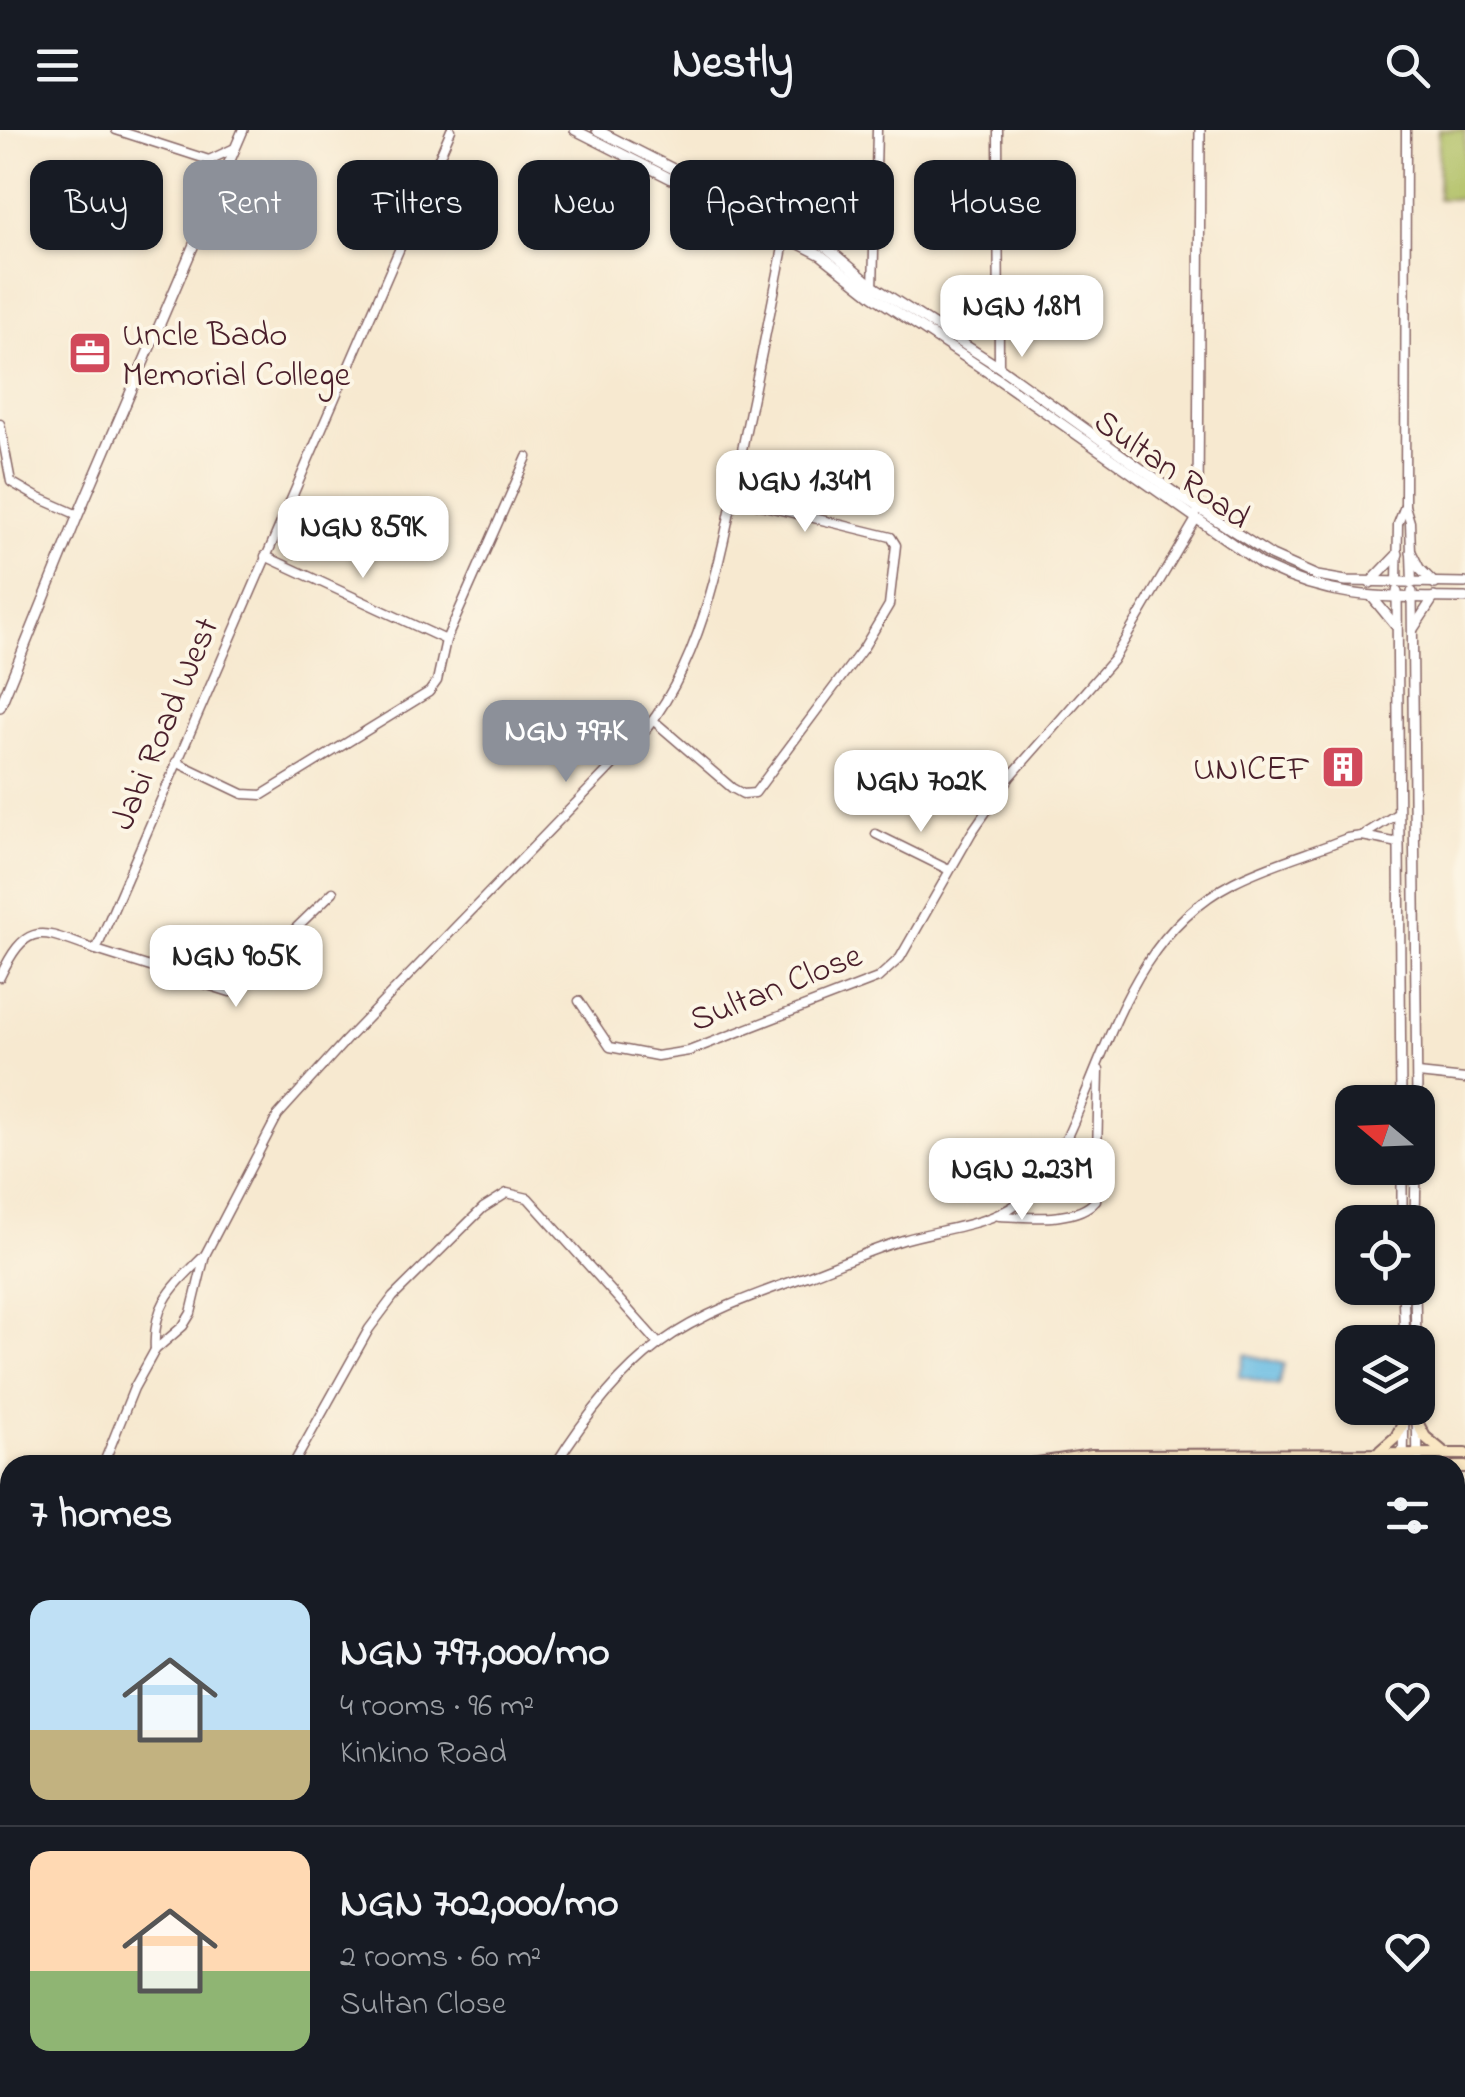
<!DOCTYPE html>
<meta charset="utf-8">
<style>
body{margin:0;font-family:"Indie Flower",sans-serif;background:#20242c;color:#f1f3f6;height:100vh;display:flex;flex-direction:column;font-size:38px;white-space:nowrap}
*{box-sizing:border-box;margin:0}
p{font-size:32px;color:#9ea1a6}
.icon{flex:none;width:55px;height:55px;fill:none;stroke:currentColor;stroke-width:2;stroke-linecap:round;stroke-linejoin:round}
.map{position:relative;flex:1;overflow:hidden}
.panel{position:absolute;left:0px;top:1325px;width:1465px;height:642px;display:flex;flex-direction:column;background:#171b24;border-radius:30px 30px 0 0;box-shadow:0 2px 8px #0004}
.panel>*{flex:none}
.top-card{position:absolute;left:30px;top:30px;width:1405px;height:90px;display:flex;gap:20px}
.needle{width:65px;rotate:289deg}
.fabs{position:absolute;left:1335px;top:955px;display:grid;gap:20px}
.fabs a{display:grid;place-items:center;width:100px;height:100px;border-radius:20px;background:#171b24;box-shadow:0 2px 8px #0004;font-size:50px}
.price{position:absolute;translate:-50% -85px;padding:0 22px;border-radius:20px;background:#fff;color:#222;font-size:32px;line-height:65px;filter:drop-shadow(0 2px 5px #0008)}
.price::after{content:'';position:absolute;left:50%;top:60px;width:30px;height:22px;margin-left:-15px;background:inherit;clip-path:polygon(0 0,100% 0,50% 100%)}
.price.selected{background:#8c9099;color:#fff}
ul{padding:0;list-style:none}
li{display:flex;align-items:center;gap:30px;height:250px;padding:0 30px}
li+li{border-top:2px solid #363941}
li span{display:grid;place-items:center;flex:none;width:280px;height:200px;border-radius:20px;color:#555}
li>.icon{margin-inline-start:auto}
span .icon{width:120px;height:120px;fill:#fffc;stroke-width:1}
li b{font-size:42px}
h2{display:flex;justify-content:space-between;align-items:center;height:120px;padding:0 30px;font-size:42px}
.pill{padding:0 35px;border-radius:20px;background:#171b24;box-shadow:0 2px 8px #0004;font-size:35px;line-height:90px}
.pill.selected{background:#8c9099;color:#fff}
header{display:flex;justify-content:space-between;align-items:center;height:130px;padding:0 30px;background:#171b24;font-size:45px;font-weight:700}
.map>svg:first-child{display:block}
.green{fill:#adbe61;stroke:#7c6e46;stroke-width:2.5}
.water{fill:#66bbe3;stroke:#586d87;stroke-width:2.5}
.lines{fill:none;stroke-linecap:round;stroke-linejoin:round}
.minor-casing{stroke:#876665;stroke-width:11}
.tertiary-casing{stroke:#876665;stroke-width:12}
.secondary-casing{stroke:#876665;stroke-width:14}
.minor{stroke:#fff;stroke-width:8}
.tertiary{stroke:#fff;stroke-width:9}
.secondary{stroke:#fae7c3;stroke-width:10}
.labels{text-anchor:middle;stroke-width:8;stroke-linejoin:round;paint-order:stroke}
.poi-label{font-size:35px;fill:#4a1f2b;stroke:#fcf5e5;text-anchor:start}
.street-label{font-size:35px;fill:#4a1f2b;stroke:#fcf5e5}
</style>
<header><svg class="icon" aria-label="menu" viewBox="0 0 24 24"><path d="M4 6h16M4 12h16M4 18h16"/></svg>Nestly<svg class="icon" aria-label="search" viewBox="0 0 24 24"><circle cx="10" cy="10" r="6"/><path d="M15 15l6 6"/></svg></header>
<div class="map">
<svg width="1465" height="1967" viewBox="0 0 1465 1967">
<rect width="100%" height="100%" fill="#fcf5e5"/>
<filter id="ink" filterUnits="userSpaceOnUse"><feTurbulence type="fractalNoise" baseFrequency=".01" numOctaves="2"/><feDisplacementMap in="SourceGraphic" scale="20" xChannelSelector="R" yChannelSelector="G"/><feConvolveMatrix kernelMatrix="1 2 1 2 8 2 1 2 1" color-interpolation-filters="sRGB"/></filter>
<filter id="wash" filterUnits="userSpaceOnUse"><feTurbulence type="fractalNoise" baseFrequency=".0048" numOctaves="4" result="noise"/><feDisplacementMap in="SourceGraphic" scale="40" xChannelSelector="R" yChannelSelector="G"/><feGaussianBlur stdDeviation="2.25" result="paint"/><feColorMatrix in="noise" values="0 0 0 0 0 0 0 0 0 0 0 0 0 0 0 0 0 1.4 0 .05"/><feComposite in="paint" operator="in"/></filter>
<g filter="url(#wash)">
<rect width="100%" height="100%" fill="#f7e9d0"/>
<g class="green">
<polygon points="1439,0 1465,0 1465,69 1438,69"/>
<polygon points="656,1958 1261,1958 1261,1967 654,1967"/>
</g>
<polygon class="water" points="1245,1224 1284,1234 1278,1256 1239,1246"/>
</g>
<g filter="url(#ink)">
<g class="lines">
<defs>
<g id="minor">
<polyline points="116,0 209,30 216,59"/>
<polyline points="998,0 999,237"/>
<polyline points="1406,0 1405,376 1410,392 1412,454"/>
<polyline points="209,30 235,18"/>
<polyline points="873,160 877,0"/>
<polyline points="0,294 11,352 37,367 78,385"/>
<polyline points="265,426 446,510"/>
<polyline points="1397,454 1398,394 1405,376"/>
<polyline points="654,591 732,658 743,664 755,663 864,517 889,475 896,415 891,407 732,368"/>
<polyline points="176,632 243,664 262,665 429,562 437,551 446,510 527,327"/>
<polyline points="876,704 949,740"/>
<polyline points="1362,706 1397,684"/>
<polyline points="96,820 230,862 333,762"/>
<path d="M0 847C28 788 41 801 96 820L451 0"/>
<polyline points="579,871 610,917 657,926 689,921 878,848 900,828 972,702 1010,647 1113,530 1196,389"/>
<polyline points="1418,944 1465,949"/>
<path d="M999 1086C1026 1087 1077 1093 1096 1070L1099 940"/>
<path d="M155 1220C152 1173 174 1156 205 1125"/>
<path d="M103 1335 134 1258 155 1220 183 1196 191 1183 205 1125 278 985 346 910 637 610C706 533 724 410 744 310 758 242 772 175 785 107"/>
<polyline points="293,1335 369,1199 393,1167 483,1078 507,1063 528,1068 659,1214"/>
<path d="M555 1335C583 1290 616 1246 659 1214 703 1182 759 1163 810 1145 841 1133 871 1120 903 1110 939 1099 987 1096 1018 1073 1054 1046 1068 1005 1085 965 1119 883 1148 796 1234 752 1269 734 1310 723 1347 708L1362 706 1399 713"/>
<polyline points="1455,1718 1465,1718"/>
<polyline points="0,1834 10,1835"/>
<polyline points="202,1967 206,1958"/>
<polyline points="380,1967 382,1958"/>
</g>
<g id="tertiary">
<path d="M575 0 821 125 873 166 998 249 1264 436C1336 471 1387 467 1465 468"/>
<polyline points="597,0 826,117 873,156 999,237 1179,366 1272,426 1317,446 1346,451 1465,453"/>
<polyline points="1198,381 1200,0"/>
<polyline points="1411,422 1419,438 1435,454"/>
<polyline points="1370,453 1398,424"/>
<polyline points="1397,462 1401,972"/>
<polyline points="1412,462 1417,972"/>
<polyline points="1372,467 1395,495"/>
<polyline points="1413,499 1434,467"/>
<polyline points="0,577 78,385 243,0"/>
<polyline points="1402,1038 1402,1092"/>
<polyline points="1415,1092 1416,1038"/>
<polyline points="1403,1158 1405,1212"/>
<polyline points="1415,1158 1416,1212"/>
<polyline points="1417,1278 1418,1335"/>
<polyline points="1403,1335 1404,1278"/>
<polyline points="1403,1958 1403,1967"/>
<polyline points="1418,1967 1418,1958"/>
</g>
<g id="secondary">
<polyline points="1417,1292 1425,1307 1442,1321"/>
<polyline points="1380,1321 1396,1307 1404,1292"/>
<polyline points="1024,1335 1092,1325 1465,1324"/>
<polyline points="1201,1335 1330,1335"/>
<polyline points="1455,1337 1465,1337"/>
<polyline points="0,1594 10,1595"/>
<polyline points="0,1606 10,1607"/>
<polyline points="625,1967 627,1958"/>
<polyline points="639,1967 641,1958"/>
</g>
</defs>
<use href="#minor" class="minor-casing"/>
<use href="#tertiary" class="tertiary-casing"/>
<use href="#secondary" class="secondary-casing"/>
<use href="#minor" class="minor"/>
<use href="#tertiary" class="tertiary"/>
<use href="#secondary" class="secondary"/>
</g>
</g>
<defs>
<symbol id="office-square" viewBox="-11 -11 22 22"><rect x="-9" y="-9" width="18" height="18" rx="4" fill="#d1495b" stroke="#fcf5e5"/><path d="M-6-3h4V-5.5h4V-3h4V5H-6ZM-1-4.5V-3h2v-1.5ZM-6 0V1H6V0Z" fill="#fff"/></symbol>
<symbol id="building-square" viewBox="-11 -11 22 22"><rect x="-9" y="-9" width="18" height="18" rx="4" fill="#d1495b" stroke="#fcf5e5"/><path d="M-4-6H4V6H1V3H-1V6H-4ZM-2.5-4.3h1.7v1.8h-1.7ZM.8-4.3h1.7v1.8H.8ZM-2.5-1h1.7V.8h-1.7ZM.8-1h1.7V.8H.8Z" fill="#fff"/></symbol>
</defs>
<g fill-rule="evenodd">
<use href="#office-square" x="65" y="198" width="50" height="50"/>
<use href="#building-square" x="1318" y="612" width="50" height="50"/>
</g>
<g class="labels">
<g class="poi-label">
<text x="122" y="215">Uncle Bado<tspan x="122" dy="40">Memorial College</tspan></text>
<text x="1310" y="649" text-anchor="end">UNICEF</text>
</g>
<g class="street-label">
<text transform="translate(1173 338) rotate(35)" y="12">Sultan Road</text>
<text transform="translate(163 593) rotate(-67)" y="12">Jabi Road West</text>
<text transform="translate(775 856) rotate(-22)" y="12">Sultan Close</text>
</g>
</g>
</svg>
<div class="fabs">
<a><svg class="needle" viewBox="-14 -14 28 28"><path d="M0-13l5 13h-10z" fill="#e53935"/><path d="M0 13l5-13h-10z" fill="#9ea1a6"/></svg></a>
<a><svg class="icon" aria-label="locate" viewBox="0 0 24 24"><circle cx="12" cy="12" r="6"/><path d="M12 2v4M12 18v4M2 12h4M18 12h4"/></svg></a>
<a><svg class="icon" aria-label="layers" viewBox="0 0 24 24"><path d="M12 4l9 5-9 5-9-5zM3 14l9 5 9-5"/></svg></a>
</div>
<b class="price" style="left:1022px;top:230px">NGN 1.8M</b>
<b class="price" style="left:805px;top:405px">NGN 1.34M</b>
<b class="price" style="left:363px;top:451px">NGN 859K</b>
<b class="price selected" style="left:566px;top:655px">NGN 797K</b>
<b class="price" style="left:921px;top:705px">NGN 702K</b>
<b class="price" style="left:236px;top:880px">NGN 905K</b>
<b class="price" style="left:1022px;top:1093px">NGN 2.23M</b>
<div class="top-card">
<a class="pill">Buy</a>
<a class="pill selected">Rent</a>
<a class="pill">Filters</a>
<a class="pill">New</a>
<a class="pill">Apartment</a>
<a class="pill">House</a>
</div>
<section class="panel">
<h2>7 homes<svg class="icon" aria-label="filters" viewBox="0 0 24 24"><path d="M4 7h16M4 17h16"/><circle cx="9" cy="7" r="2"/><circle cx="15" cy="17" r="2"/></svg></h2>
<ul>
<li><span style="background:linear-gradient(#bfe0f5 65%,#c2b280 0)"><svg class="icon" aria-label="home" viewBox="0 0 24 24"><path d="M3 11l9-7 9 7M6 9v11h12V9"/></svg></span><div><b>NGN 797,000/mo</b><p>4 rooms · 96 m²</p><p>Kinkino Road</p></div><svg class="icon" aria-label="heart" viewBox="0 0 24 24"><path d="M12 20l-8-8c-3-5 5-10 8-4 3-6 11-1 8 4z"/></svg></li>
<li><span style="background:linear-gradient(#ffd9b3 60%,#8fb573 0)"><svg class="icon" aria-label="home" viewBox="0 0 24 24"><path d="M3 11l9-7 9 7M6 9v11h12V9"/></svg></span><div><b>NGN 702,000/mo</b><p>2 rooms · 60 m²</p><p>Sultan Close</p></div><svg class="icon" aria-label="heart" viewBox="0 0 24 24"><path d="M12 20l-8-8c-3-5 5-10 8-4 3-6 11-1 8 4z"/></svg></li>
</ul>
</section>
</div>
